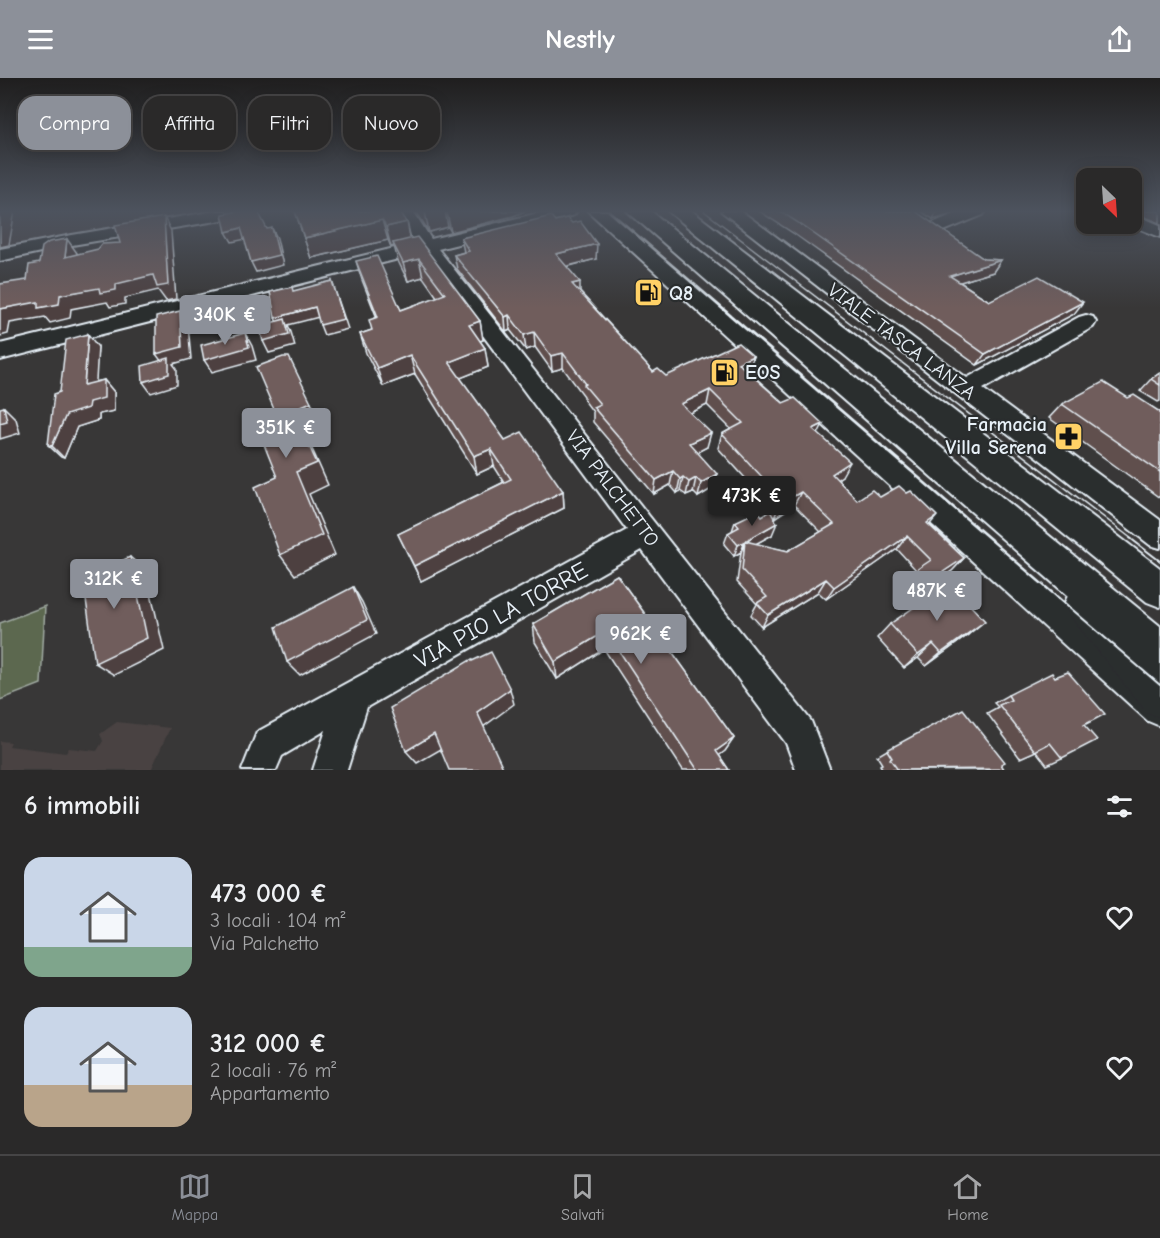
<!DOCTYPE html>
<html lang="it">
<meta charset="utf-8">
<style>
body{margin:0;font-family:"Comic Neue",sans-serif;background:#323131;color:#f1f3f6;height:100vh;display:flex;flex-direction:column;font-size:22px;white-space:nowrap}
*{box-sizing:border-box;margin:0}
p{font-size:20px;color:#a5a6a8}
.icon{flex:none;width:33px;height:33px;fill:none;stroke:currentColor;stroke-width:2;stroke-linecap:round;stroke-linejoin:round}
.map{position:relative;height:692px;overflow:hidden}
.panel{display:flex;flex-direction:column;background:#2a2929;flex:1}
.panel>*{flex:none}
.hud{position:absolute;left:18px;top:18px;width:600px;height:54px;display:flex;gap:12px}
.needle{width:39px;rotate:155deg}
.fabs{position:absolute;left:1076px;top:90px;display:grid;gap:12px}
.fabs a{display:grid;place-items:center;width:66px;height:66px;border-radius:12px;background:#2a2929;box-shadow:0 3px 15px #0003,0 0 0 2px #464546;font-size:30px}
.price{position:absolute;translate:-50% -51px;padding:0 14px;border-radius:6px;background:#8c9099;color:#fff;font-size:20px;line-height:39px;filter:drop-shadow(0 2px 3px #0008)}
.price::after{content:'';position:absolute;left:50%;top:36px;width:18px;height:14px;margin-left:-9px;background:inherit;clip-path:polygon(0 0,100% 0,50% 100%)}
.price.selected{background:#222;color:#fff}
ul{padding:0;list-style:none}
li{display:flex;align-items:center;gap:18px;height:150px;padding:0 24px}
li span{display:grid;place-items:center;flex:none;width:168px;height:120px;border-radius:18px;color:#555}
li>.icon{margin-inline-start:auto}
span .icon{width:72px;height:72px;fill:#fffc;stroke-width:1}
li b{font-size:26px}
h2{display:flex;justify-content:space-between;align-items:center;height:72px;padding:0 24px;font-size:26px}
.chip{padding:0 21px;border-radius:18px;background:#2a2929;box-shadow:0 3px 15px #0003,0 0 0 2px #464546;font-size:21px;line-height:54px}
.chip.selected{background:#8c9099;color:#fff}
header{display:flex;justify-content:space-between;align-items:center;height:78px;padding:0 24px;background:#8c9099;color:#fff;font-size:27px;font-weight:800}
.tab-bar{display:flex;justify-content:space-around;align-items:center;height:84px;border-top:2px solid #464546;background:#2a2929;font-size:16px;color:#a5a6a8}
.tab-bar a{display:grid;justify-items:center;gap:3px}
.tab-bar .selected{color:#8c9099}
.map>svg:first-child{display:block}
.built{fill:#494242}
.green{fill:#5c674f;stroke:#a2aca4;stroke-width:1.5}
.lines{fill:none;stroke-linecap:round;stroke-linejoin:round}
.minor-casing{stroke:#e8f1f8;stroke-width:4}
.major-casing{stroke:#e8f1f8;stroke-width:4}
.minor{fill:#2a2d2e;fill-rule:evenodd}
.major{fill:#2a2d2e;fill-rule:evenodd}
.tram-far1{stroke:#e8f1f8;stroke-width:1.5}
.tram{stroke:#e8f1f8;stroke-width:2}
.wall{fill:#60504e;stroke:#e8f1f8;stroke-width:1.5;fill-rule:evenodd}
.shaded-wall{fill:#4e4140;stroke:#e8f1f8;stroke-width:1.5}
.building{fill:#705d5b;stroke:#e8f1f8;stroke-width:1.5}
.labels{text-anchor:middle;stroke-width:4.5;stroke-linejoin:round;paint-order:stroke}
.poi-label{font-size:20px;font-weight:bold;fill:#e8f1f8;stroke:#2a2d2e;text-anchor:start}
.street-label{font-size:20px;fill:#e8f1f8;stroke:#2a2d2e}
.near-street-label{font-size:24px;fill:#e8f1f8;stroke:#2a2d2e}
</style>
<header><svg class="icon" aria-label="menu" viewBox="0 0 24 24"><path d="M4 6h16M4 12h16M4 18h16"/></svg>Nestly<svg class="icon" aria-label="share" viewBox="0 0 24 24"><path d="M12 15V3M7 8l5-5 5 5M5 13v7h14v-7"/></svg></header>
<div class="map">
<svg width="1160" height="692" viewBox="0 0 1160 692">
<rect width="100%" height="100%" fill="#383737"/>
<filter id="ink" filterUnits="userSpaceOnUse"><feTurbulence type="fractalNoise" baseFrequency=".0167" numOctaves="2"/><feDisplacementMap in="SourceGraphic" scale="12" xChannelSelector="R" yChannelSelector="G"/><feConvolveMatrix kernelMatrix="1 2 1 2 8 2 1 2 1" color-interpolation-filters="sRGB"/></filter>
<g filter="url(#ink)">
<g class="built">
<polygon points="0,133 203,133 0,174"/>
<polygon points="117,644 170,650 151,692 0,692 0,663 11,664 9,668 66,675 69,670 97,673 103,663 100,656"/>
</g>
<polygon class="green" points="45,528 41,606 0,622 0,545"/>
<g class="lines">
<defs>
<g id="minor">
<polygon points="215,133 255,133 252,137 72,167 0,183 0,171 72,157"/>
<polygon points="395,133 413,133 431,161 547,133 577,133 574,137 438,171 811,643 830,692 796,692 786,665 642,472 367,629 347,692 313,692 326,652 282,678 276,692 242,692 257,654 627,452 422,175 0,282 0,266 415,165"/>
<polygon points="588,133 607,133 1160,609 1160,648 1148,643"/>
<polygon points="721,133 741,133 967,300 1079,239 1086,237 1093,239 1096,244 1093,249 983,311 1160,442 1160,470 1150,467"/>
<polygon points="962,133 986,133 983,137 939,155 927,155 924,151 927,147"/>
<polygon points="1131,135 1160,147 1160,159 1128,146 1131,146"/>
</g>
<g id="major">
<polygon points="627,133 651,133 1160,548 1160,640 1146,634 1070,538 1064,526 1068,518"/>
<polygon points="668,133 692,133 1160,490 1160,529 1147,524"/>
</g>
</defs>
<use href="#minor" class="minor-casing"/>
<use href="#major" class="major-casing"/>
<use href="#minor" class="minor"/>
<use href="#major" class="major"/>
<g class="tram-far1">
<polyline points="610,133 991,461"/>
<polyline points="704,133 1132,461"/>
</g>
<g class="tram">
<polyline points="989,460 1160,607"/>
<polyline points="1130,460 1160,483"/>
</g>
</g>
<g class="wall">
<polygon points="295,133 407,144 411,161 480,243 483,262 480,263 485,270 488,289 460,300 505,362 563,413 564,430 421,503 398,456 504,404 494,388 477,396 415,296 383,308 366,275 360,256 372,252 377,240 362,202 356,183 401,232 437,219 423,199 408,203 398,183 394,168 391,169 388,162 311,180 304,160"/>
<polygon points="416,133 525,133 513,138 451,154 448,149 429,154"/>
<polygon points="759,133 915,133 984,181 1001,182 993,194 960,204 989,223 1074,236 977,287 793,155"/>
<polygon points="920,133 957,133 933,141"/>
<polygon points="1134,133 1160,133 1160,145 1133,134"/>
<path d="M555 143 596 181 566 189 580 214 653 294 666 298 753 278 748 293 818 356 842 398 837 401 857 422 880 419 930 447 964 480 952 493 910 520 899 508 910 496 916 492 897 471 826 521 818 514 762 549 751 537 757 526 737 504 741 474 734 478 724 466 728 455 732 453 735 444 762 438 769 434 754 418 756 412 718 370 722 356 731 351 707 327 690 335 707 369 697 374 713 410 698 419 693 414 686 417 680 413 677 415 670 407 654 416 593 344V334L584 322V318L563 290 552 293 535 269 526 272 510 252 506 254 457 191 454 177 464 174 461 160ZM794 427 821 454 788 473 755 466 772 457 774 440Z"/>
<polygon points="98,269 95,304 104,302 114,314 114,333 99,336 99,342 77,349 64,380 61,379 48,367 60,314"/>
<polygon points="1160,295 1160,323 1158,324 1140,313 1151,301"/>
<polygon points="1128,320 1160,334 1160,420 1049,340 1062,326"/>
<polygon points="617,497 734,660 725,673 719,677 729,692 683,692 604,571 557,601 535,564 533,546"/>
<polygon points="890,546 968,557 926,588 918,580 904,590 877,560"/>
<polygon points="1008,617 1084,647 1062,680 1047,687 1036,673 1020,680 987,635 998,629 994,625"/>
<polygon points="887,672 1001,686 1002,692 883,692 880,687 882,686 877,678"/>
</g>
<g class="shaded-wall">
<polygon points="0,133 15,133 9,167 0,169"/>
<polygon points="429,133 445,133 448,149 429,154 425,134"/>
<polygon points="452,133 525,133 513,138 451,154 447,134"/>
<polygon points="937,133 957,133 933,141"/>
<polygon points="164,139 171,153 176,221 166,223 158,212 125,220 125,226 110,229 107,224 71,231 70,240 50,245 45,239 10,245 8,256 0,258 0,231 60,217 116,206"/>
<polygon points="382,142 388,162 311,180 304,160"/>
<polygon points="407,144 411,164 393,165 394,168 391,169 386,149"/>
<polygon points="241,150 246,161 232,164 226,154"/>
<polygon points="272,150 277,160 283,187 256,194 251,184"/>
<polygon points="67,161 77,175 75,193 65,179"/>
<polygon points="597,166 596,181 556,191 556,176"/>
<polygon points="419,181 423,199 408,203 403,185"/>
<polygon points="1001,182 993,194 944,209 950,198"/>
<polygon points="332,203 348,251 324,257 320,247"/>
<polygon points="580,204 580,219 572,206"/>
<polygon points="1083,224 1074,236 977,287 985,276"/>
<polygon points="315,229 319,239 288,247 291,254 295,268 269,275 263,263 279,249 275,240"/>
<polygon points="180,233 188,246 191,281 173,286 177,291 177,307 151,315 143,304 165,288 156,276"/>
<polygon points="509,237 510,252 506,254 505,239"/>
<polygon points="480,243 483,262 472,265 469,247"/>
<polygon points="534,254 535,269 526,272 524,257"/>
<polygon points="245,255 252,268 256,282 212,294 204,282"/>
<polygon points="88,256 98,269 95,320 84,307"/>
<polygon points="485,270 488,289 453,303 449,284"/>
<polygon points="563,275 563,290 552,293 551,278"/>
<polygon points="410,277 415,296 383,308 377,290"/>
<polygon points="753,278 749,293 734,300 738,285"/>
<polygon points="104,302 114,314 114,333 99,336 99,342 77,349 64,380 52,368 66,337 89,324"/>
<polygon points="710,312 707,327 678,341 681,326"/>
<polygon points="311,324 323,347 305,355 328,407 309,416 335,477 295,497 280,477 296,394 292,332"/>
<polygon points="4,329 16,341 20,355 0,361 0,345"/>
<polygon points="823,346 816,360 813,351"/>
<polygon points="711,355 707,369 686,380 689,365"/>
<polygon points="491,371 494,388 477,396 474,378"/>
<polygon points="850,384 842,398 825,410 832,396"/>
<polygon points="673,393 670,407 654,416 656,402"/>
<polygon points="717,396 713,410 698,419 701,405"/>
<polygon points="683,399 680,413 677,415 680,401"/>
<polygon points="696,400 693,414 686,417 689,404"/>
<polygon points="563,413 564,430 421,503 414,488"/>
<polygon points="801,414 794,427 774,440 780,426"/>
<polygon points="937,438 926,451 927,445"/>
<polygon points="777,445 772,457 744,472 745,463 741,474 734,478 738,467"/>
<polygon points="907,458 897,471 826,521 834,509"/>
<polygon points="130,479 146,493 164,572 114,597 95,585"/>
<polygon points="964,480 952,493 910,520 922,508"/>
<polygon points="826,501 818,514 762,549 768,537"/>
<polygon points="353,509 362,524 376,556 300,597 287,584"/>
<polygon points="985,543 968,557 926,588 941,575"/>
<polygon points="606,553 604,571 557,601 555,584"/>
<polygon points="933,566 918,580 904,590 918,577"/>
<polygon points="510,611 514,626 483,649 477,634"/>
<polygon points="434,656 443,670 417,685 406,673"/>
<polygon points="734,660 725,673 708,686 716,673"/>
</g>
<g class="building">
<polygon points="239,133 258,133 267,151 272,150 279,177 251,184 241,150 226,154 222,136"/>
<polygon points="295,133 400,133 407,144 386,149 382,142 304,160"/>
<polygon points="780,133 915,133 984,181 1001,182 950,198 989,223 1039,198 1083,224 985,276 797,144"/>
<polygon points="551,138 555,143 567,140 572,145 580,143 597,166 556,176 580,204 572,206 653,294 658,291 666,298 738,265 753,278 738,285 783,325 795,320 823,346 813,351 850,384 832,396 857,422 872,412 880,419 899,408 907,415 911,413 937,438 927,445 964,480 922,508 910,496 931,482 907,458 834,509 826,501 768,537 757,525 767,519 742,492 745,463 788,473 834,446 801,414 780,426 759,404 764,401 722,356 743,345 710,312 681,326 711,355 689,365 717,396 701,405 696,400 689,404 683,399 680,401 673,393 656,402 593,329 600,326 584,307 586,306 563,275 551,278 534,254 524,257 509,237 505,239 454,177 469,173 461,160"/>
<polygon points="164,139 168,207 157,209 153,197 116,206 116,212 100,215 99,210 60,217 59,226 38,230 38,224 0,231 0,206 27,202 29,187 39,185 42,169 49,164 67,161 65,179 98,171 102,166 120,165 115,147"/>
<polygon points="417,159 480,243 469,247 485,270 449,284 505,362 522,354 563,413 414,488 398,456 511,401 491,371 474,378 410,277 377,290 360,256 372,252 369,242 378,239 356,183 377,178 401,232 445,216 419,181 403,185 393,165"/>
<polygon points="332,203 344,241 320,247 315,229 275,240 270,214 292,209 293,213"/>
<polygon points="180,233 182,269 156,276 156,239"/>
<polygon points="285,241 289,256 263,263 259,248"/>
<polygon points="245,255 249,269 204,282 201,267"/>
<polygon points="88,256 84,307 104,302 104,320 89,324 88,330 66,337 52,368 48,367 54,316 60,314 66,262"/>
<polygon points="283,279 289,279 311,324 292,332 317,385 296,394 322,457 280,477 255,409 277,399 255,344 276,336 256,289"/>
<polygon points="169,280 169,296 143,304 142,288"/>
<polygon points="1160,295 1160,307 1151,301"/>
<polygon points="1103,304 1128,320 1134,317 1160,334 1160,394 1062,326"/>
<polygon points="4,329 7,343 0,345 0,330"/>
<polygon points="758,433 762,438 770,433 777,445 738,467 728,455 739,449 735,444"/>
<polygon points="130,479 147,560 95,585 83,500"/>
<polygon points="617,497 734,660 716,673 729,692 696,692 697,691 606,553 555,584 533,546"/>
<polygon points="945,508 963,526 967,524 985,543 941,575 933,566 918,577 890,546"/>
<polygon points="353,509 367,542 287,584 276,549"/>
<polygon points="491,574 510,611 477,634 504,692 449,692 434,656 406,673 390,630 472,581 472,583"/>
<polygon points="1068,594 1105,636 1084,647 1097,662 1062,680 1050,665 1035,673 999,627 1011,622 1008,617 1052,595 1055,599"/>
<polygon points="963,631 1005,684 1001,686 1004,691 898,692 890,681 892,680 887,672"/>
</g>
</g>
<linearGradient id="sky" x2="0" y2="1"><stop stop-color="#1f1e1e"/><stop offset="0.58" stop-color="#4d535e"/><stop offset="1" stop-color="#4d535e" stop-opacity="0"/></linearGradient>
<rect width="1160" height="230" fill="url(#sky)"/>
<defs>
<symbol id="fuel-square" viewBox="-11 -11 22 22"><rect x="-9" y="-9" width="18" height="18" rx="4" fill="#ffd166" stroke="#2a2d2e"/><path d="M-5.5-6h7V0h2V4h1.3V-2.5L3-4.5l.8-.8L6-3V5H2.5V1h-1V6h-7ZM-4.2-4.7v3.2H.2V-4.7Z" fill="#111"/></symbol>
<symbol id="pharmacy-square" viewBox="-11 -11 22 22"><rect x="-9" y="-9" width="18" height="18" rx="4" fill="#ffd166" stroke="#2a2d2e"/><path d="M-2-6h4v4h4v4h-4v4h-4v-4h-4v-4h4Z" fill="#111"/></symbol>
</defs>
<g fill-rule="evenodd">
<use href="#fuel-square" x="632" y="198" width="33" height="33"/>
<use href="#fuel-square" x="708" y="278" width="33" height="33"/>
<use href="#pharmacy-square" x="1052" y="342" width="33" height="33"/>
</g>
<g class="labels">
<g class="poi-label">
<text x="669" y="222">Q8</text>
<text x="745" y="301">EOS</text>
<text x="1047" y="353" text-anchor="end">Farmacia<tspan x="1047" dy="23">Villa Serena</tspan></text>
</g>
<g class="street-label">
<text transform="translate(902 263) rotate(37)" y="7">VIALE TASCA LANZA</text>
<text transform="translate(613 410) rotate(53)" y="7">VIA PALCHETTO</text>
</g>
<g class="near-street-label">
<text transform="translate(501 537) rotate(-29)" y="8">VIA PIO LA TORRE</text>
</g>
</g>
</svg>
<div class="fabs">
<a><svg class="needle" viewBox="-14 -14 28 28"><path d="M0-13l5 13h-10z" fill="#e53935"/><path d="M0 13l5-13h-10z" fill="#a5a6a8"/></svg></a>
</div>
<b class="price" style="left:225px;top:268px">340K €</b>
<b class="price" style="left:286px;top:381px">351K €</b>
<b class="price selected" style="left:752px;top:449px">473K €</b>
<b class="price" style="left:114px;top:532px">312K €</b>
<b class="price" style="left:937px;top:544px">487K €</b>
<b class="price" style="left:641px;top:587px">962K €</b>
<div class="hud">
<a class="chip selected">Compra</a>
<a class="chip">Affitta</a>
<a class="chip">Filtri</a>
<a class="chip">Nuovo</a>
</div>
</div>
<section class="panel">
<h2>6 immobili<svg class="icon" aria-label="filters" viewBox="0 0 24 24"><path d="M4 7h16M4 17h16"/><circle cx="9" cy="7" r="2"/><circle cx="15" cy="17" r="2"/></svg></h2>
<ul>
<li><span style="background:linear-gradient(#c9d6e8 75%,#7fa58c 0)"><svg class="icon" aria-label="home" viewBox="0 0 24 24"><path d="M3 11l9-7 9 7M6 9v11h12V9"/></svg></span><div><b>473 000 €</b><p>3 locali · 104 m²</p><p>Via Palchetto</p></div><svg class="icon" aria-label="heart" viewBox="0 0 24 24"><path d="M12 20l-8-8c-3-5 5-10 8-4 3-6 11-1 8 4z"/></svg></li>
<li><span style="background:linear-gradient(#c9d6e8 65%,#b9a48a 0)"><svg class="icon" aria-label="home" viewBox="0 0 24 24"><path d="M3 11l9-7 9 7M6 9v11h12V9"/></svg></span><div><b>312 000 €</b><p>2 locali · 76 m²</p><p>Appartamento</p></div><svg class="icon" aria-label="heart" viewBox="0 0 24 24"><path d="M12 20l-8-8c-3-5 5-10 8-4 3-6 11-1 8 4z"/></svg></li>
</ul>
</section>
<nav class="tab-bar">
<a class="selected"><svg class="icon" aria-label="map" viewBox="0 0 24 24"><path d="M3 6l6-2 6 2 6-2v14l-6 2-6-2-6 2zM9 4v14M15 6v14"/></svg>Mappa</a>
<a><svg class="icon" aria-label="saved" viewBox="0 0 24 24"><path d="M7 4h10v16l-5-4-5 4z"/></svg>Salvati</a>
<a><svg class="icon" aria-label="home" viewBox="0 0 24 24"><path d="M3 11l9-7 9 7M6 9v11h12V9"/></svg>Home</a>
</nav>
